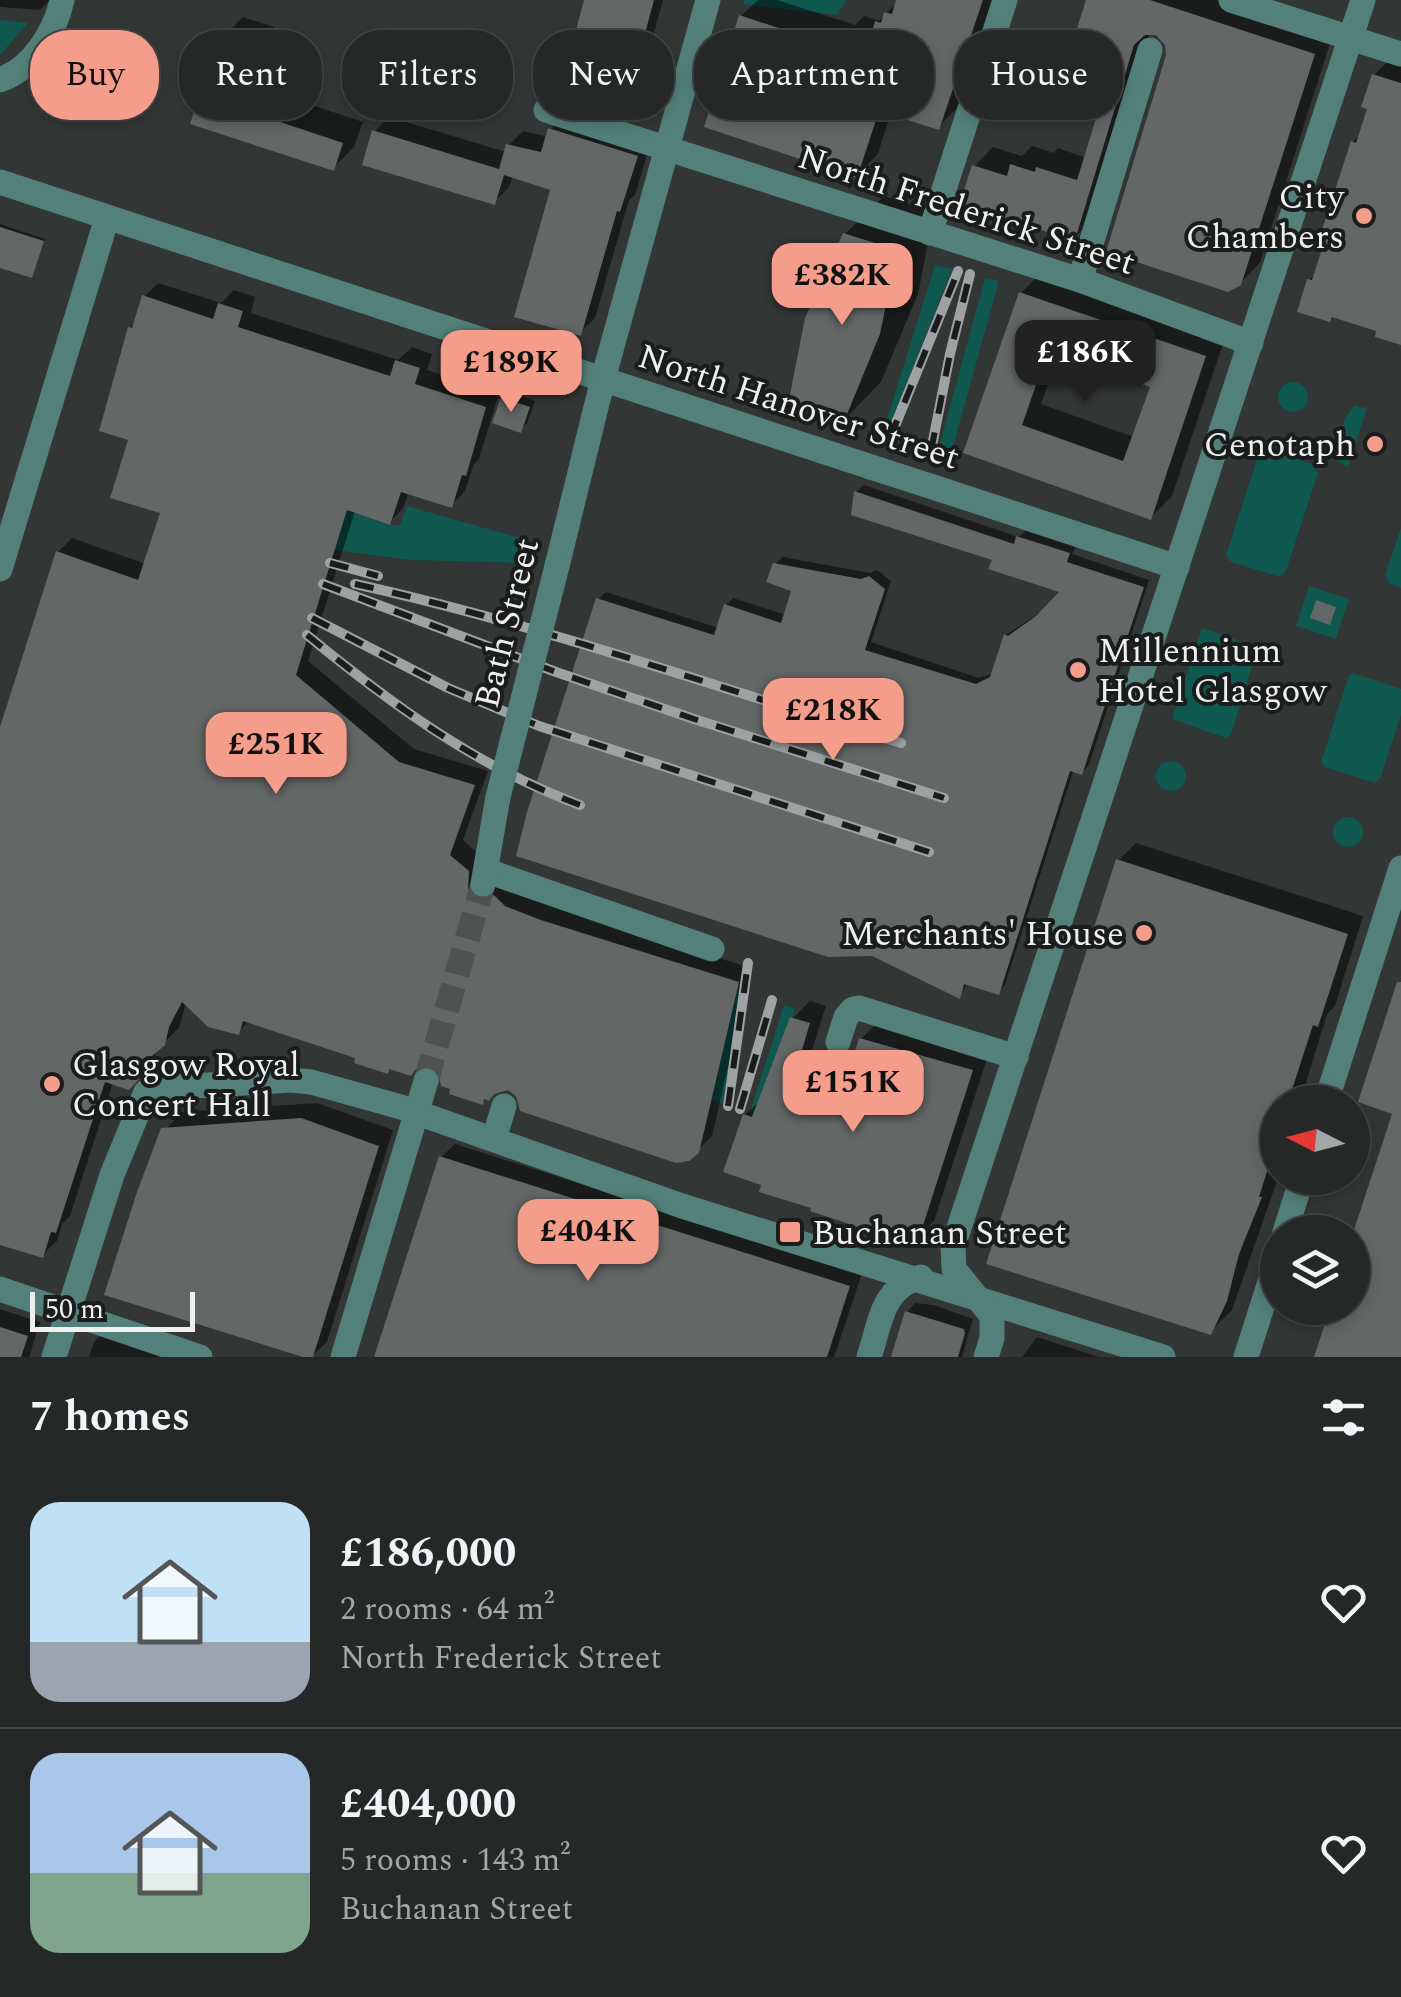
<!DOCTYPE html>
<meta charset="utf-8">
<style>
body{margin:0;font-family:Spectral,serif;background:#2e3030;color:#f1f3f6;height:100vh;display:flex;flex-direction:column;font-size:38px;white-space:nowrap}
*{box-sizing:border-box;margin:0}
p{font-size:32px;color:#a4a6a8}
.icon{flex:none;width:55px;height:55px;fill:none;stroke:currentColor;stroke-width:2;stroke-linecap:round;stroke-linejoin:round}
.map{position:relative;height:1357px;overflow:hidden}
.panel{display:flex;flex-direction:column;background:#262828;flex:1}
.panel>*{flex:none}
.guide{position:absolute;left:30px;top:30px;width:1342px;height:90px;display:flex;gap:20px}
.needle{width:65px;rotate:276deg}
.fabs{position:absolute;left:1260px;top:1085px;display:grid;gap:20px}
.fabs a{display:grid;place-items:center;width:110px;height:110px;border-radius:50%;background:#262828;box-shadow:0 5px 15px #0003,0 0 0 2px #424445;font-size:50px}
.scale{position:absolute;left:30px;bottom:25px;width:165px;box-sizing:border-box;padding-left:10px;border:5px solid #eef0f0;border-top:0;font-size:28px;line-height:35px;white-space:nowrap;color:#eef0f0;-webkit-text-stroke:8px #1b1d1c;paint-order:stroke}
.price{position:absolute;translate:-50% -85px;padding:0 22px;border-radius:20px;background:#f49d8b;color:#111;font-size:32px;line-height:65px;filter:drop-shadow(0 2px 5px #0008)}
.price::after{content:'';position:absolute;left:50%;top:60px;width:30px;height:22px;margin-left:-15px;background:inherit;clip-path:polygon(0 0,100% 0,50% 100%)}
.price.selected{background:#222;color:#fff}
ul{padding:0;list-style:none}
li{display:flex;align-items:center;gap:30px;height:250px;padding:0 30px}
li+li{border-top:2px solid #424445}
li span{display:grid;place-items:center;flex:none;width:280px;height:200px;border-radius:30px;color:#555}
li>.icon{margin-inline-start:auto}
span .icon{width:120px;height:120px;fill:#fffc;stroke-width:1}
li b{font-size:42px}
h2{display:flex;justify-content:space-between;align-items:center;height:120px;padding:0 30px;font-size:42px}
.pill{padding:0 35px;border-radius:40px;background:#262828;box-shadow:0 5px 15px #0003,0 0 0 2px #424445;font-size:35px;line-height:90px}
.pill.selected{background:#f49d8b;color:#111}
.map>svg:first-child{display:block}
.green{fill:#0e584f}
.shadow{fill:#0007;fill-rule:evenodd}
.building{fill:#636766;fill-rule:evenodd}
.lines{fill:none;stroke-linecap:round;stroke-linejoin:round}
.minor-tunnel{stroke:#4e5251;stroke-width:25;stroke-dasharray:25 12;stroke-linecap:butt}
.minor{stroke:#538179;stroke-width:25}
.rail-casing{stroke:#9fa2a2;stroke-width:10}
.rail{stroke:#1b1d1c;stroke-width:6;stroke-dasharray:19;stroke-linecap:butt}
.minor-bridge{stroke:#538179;stroke-width:25}
.poi-dot{fill:#f49d8b;stroke:#1b1d1c;stroke-width:4}
.labels{text-anchor:middle;stroke-width:8;stroke-linejoin:round;paint-order:stroke}
.poi-label{font-size:35px;fill:#eef0f0;stroke:#1b1d1c;text-anchor:end}
.street-label{font-size:35px;fill:#eef0f0;stroke:#1b1d1c}
</style>
<div class="map">
<svg width="1401" height="1357" viewBox="0 0 1401 1357">
<rect width="100%" height="100%" fill="#323635"/>
<g class="green">
<polygon points="744,0 846,0 837,15 743,4"/>
<polygon points="0,20 28,23 0,55"/>
<polygon points="935,265 952,269 885,438 881,438"/>
<polygon points="985,278 999,281 950,457 937,454"/>
<circle cx="1293" cy="397" r="15"/>
<path d="M1355 406 1367 408 1348 467 1337 461C1333 446 1343 416 1355 406Z"/>
<polygon points="1269,450 1311,464 1318,473 1286,571 1280,577 1231,562 1226,555 1258,456"/>
<polygon points="407,506 530,541 525,563 412,560 334,550 347,510 389,525 400,525"/>
<polygon points="1401,528 1401,588 1389,583 1385,575"/>
<polygon points="1309,586 1349,599 1336,639 1296,626"/>
<polygon points="1202,628 1258,647 1231,734 1226,738 1172,719"/>
<polygon points="1353,673 1401,689 1401,715 1380,779 1375,783 1325,767 1321,762 1349,675"/>
<circle cx="1171" cy="776" r="15"/>
<circle cx="1348" cy="832" r="15"/>
<polygon points="737,989 745,991 722,1103 712,1100"/>
<polygon points="784,1005 795,1009 756,1114 750,1112"/>
</g>
<g class="shadow">
<polygon points="0,0 50,0 40,10 0,7"/>
<polygon points="587,0 663,0 642,76 628,90"/>
<polygon points="758,0 777,0 855,25 864,16 879,21 899,0 996,0 959,106 938,127 891,112 878,154 857,175 741,16"/>
<polygon points="1088,0 1228,0 1333,34 1260,263 1240,283 1168,55 1168,44 1157,32 1150,32 1094,218 1074,238 974,167 993,147 1022,156 1032,146 1054,153 1058,148 1086,158 1101,110"/>
<polygon points="243,17 274,27 255,86 363,122 354,147 333,168 193,122 222,38"/>
<polygon points="1388,61 1401,65 1401,342 1379,329 1334,315 1330,320 1309,280 1318,272 1353,142 1361,134 1370,107 1374,75"/>
<polygon points="565,114 651,142 635,195 629,200 595,318 580,333 553,188 513,175 509,187 494,202 374,132 389,117 506,152 508,146 523,131 548,137 551,129"/>
<polygon points="884,196 934,212 918,294 881,382 843,421 845,234"/>
<polygon points="0,224 45,239 31,276 0,265"/>
<path d="M1042 272 1226 335 1172 496 1151 517 966 451 1021 293ZM1060 352 1153 385 1134 437 1041 404Z"/>
<polygon points="158,283 221,303 234,290 255,297 251,313 398,360 412,347 432,354 427,370 499,393 479,459 474,464 465,491 451,505 409,491 403,508 389,523 355,511 308,661 414,749 488,771 463,840 482,857 556,907 751,968 712,1136 697,1151 522,1100 511,1088 498,1088 482,1102 433,1063 358,1057 250,1020 238,1032 186,1003 179,1028 157,1049 154,1060 143,1072 129,1087 113,1082 70,1216 62,1224 57,1241 42,1255 0,1243 0,735 58,552 72,538 146,564 163,512 131,439 130,328 137,322 144,297"/>
<polygon points="510,392 535,401 527,423 521,430 503,399"/>
<polygon points="864,485 1019,537 1026,530 1076,546 1072,554 1149,580 1089,765 1082,772 1074,769 1005,985 998,992 968,983 959,996 599,599 606,592 719,628 726,605 733,598 786,615 794,590 775,564 783,557 870,573 877,570 891,581 871,642 979,678 994,673 1006,635 1045,609 1063,591 856,492"/>
<polygon points="1136,843 1363,916 1335,1006 1327,1014 1300,1102 1278,1102 1278,1178 1232,1310 1210,1332 1118,861"/>
<polygon points="810,1001 826,1006 812,1050 854,1063 861,1039 878,1022 989,1053 934,1221 916,1239 814,1206 764,1184 745,1115 762,1099 793,1018"/>
<polygon points="317,1103 393,1130 327,1342 311,1357 167,1128 183,1112"/>
<polygon points="455,1144 862,1273 834,1357 375,1357 441,1157"/>
<polygon points="915,1303 934,1305 973,1319 962,1357 892,1357 905,1314"/>
<polygon points="0,1309 40,1322 29,1357 0,1357"/>
<polygon points="105,1331 184,1357 89,1357 94,1342"/>
<polygon points="1037,1337 1099,1357 1022,1357"/>
</g>
<g class="building">
<polygon points="584,0 654,0 629,93 564,75"/>
<polygon points="896,0 983,0 939,130 879,111 857,178 704,127 739,15 837,47 841,36 868,45 875,21 881,23 884,12 892,14"/>
<polygon points="1086,0 1150,0 1315,54 1241,285 1228,292 1106,252 1166,55 1165,45 1156,35 1145,35 1134,45 1075,240 959,206 972,165 1007,176 1010,164 1035,172 1036,167 1077,180 1098,112 1055,98"/>
<polygon points="219,36 255,48 235,107 343,143 334,171 190,124"/>
<polygon points="1372,74 1401,83 1401,345 1375,337 1376,331 1332,317 1330,322 1297,312 1307,279 1312,280 1323,246 1318,242 1351,141 1356,143 1367,109 1361,107"/>
<polygon points="548,128 638,156 620,212 617,211 581,336 514,317 550,190 504,175 495,205 362,165 372,130 499,169 506,144 541,152"/>
<polygon points="0,227 44,241 32,278 0,268"/>
<polygon points="843,233 897,250 880,334 843,424 788,405 805,318"/>
<path d="M1019 292 1206 356 1151 520 963 453ZM1048 351 1150 387 1123 461 1022 425Z"/>
<polygon points="142,295 213,319 218,303 243,311 238,327 390,376 395,360 420,368 415,384 486,407 466,476 462,475 452,508 401,492 390,525 347,510 296,675 399,762 475,785 450,855 469,871 468,889 473,897 481,900 494,895 505,906 541,920 739,982 699,1153 689,1161 676,1163 520,1111 516,1096 508,1090 494,1094 489,1101 484,1099 483,1105 449,1094 450,1089 441,1086 438,1071 430,1065 416,1069 411,1076 389,1069 388,1074 354,1063 355,1058 243,1021 239,1035 208,1027 182,1002 169,1027 165,1045 145,1062 141,1077 129,1090 105,1082 56,1233 51,1232 43,1258 0,1245 0,727 56,551 138,580 160,513 110,498 128,440 99,431 128,327 132,328"/>
<polygon points="501,397 530,407 521,433 492,423"/>
<polygon points="854,491 1014,544 1016,536 1070,553 1067,562 1144,587 1082,775 1070,771 999,995 964,984 960,999 872,956 828,957 516,856 527,812 596,598 714,635 724,604 781,623 791,591 766,582 773,563 861,579 869,576 885,589 865,650 976,684 990,677 1004,634 1008,636 1036,616 1059,592 988,569 992,560 851,515"/>
<polygon points="1316,600 1336,607 1330,625 1310,618"/>
<polygon points="1116,859 1348,934 1318,1027 1313,1025 1288,1102 1278,1102 1278,1137 1259,1197 1262,1197 1239,1254 1227,1301 1211,1335 986,1264"/>
<polygon points="1397,982 1401,982 1401,1357 1314,1357 1330,1308 1352,1308 1352,1236 1392,1114 1358,1102"/>
<polygon points="790,1017 810,1023 797,1067 846,1082 859,1038 973,1070 918,1241 907,1243 810,1211 811,1208 759,1192 761,1185 723,1172 743,1114 752,1117"/>
<polygon points="301,1118 379,1146 313,1357 303,1357 104,1295 137,1192 161,1128"/>
<polygon points="439,1156 850,1286 827,1357 374,1357"/>
<polygon points="905,1311 964,1329 965,1333 958,1357 891,1357"/>
<polygon points="0,1327 28,1336 21,1357 0,1357"/>
</g>
<g class="lines">
<polyline class="minor-tunnel" points="426,1081 483,884"/>
<g class="minor">
<polyline points="1231,0 1401,54"/>
<path d="M0 80C32 69 55 32 62 0"/>
<polyline points="546,110 1080,280 1251,343"/>
<polyline points="0,182 871,467"/>
<polyline points="930,233 1005,0"/>
<polyline points="1080,280 1150,50"/>
<polyline points="936,488 1177,567"/>
<polyline points="557,566 603,379 708,0"/>
<polyline points="0,569 107,218"/>
<polyline points="487,871 712,949"/>
<polyline points="483,884 498,797"/>
<polyline points="838,1042 846,1017 853,1009 859,1008 1016,1057"/>
<polyline points="1326,1102 1401,868"/>
<polyline points="494,1139 504,1106"/>
<polyline points="1285,1232 1302,1178"/>
<polyline points="0,1289 200,1357"/>
<polyline points="54,1357 112,1175 146,1092 160,1088 291,1080 311,1082 401,1107 682,1206 1163,1357"/>
<polyline points="343,1357 426,1081"/>
<path d="M869 1357C881 1322 881 1288 921 1277"/>
<polyline points="986,1357 992,1338 992,1316 954,1269 953,1246 1363,0"/>
<polyline points="1246,1357 1278,1257"/>
</g>
<defs>
<g id="rail">
<polyline points="890,438 958,271"/>
<polyline points="931,451 950,354 970,274"/>
<polyline points="330,563 378,576"/>
<polyline points="323,584 556,672 694,719 944,798"/>
<path d="M355 584C541 625 719 688 901 743"/>
<polyline points="312,618 448,688 539,726 929,852"/>
<path d="M307 635C391 704 477 767 580 805"/>
<polyline points="728,1106 748,963"/>
<polyline points="740,1109 772,1000"/>
</g>
</defs>
<use href="#rail" class="rail-casing"/>
<use href="#rail" class="rail"/>
<g class="minor-bridge">
<polyline points="871,467 936,488"/>
<polyline points="498,797 557,566"/>
</g>
</g>
<g class="poi-dot">
<circle cx="1364" cy="216" r="10"/>
<circle cx="1375" cy="444" r="10"/>
<circle cx="1078" cy="670" r="10"/>
<circle cx="1144" cy="933" r="10"/>
<circle cx="52" cy="1084" r="10"/>
<rect x="778" y="1220" width="24" height="24" rx="5"/>
</g>
<g class="labels">
<g class="poi-label">
<text x="1344" y="208">City<tspan x="1344" dy="40">Chambers</tspan></text>
<text x="1355" y="456">Cenotaph</text>
<text x="1098" y="662" text-anchor="start">Millennium<tspan x="1098" dy="40">Hotel Glasgow</tspan></text>
<text x="1124" y="945">Merchants' House</text>
<text x="72" y="1076" text-anchor="start">Glasgow Royal<tspan x="72" dy="40">Concert Hall</tspan></text>
<text x="812" y="1244" text-anchor="start">Buchanan Street</text>
</g>
<g class="street-label">
<text transform="translate(967 209) rotate(18)" y="12">North Frederick Street</text>
<text transform="translate(799 406) rotate(18)" y="12">North Hanover Street</text>
<text transform="translate(506 623) rotate(-76)" y="12">Bath Street</text>
</g>
</g>
</svg>
<div class="fabs">
<a><svg class="needle" viewBox="-14 -14 28 28"><path d="M0-13l5 13h-10z" fill="#e53935"/><path d="M0 13l5-13h-10z" fill="#a4a6a8"/></svg></a>
<a><svg class="icon" aria-label="layers" viewBox="0 0 24 24"><path d="M12 4l9 5-9 5-9-5zM3 14l9 5 9-5"/></svg></a>
</div>
<div class="scale">50 m</div>
<b class="price" style="left:842px;top:328px">£382K</b>
<b class="price selected" style="left:1085px;top:405px">£186K</b>
<b class="price" style="left:511px;top:415px">£189K</b>
<b class="price" style="left:833px;top:763px">£218K</b>
<b class="price" style="left:276px;top:797px">£251K</b>
<b class="price" style="left:853px;top:1135px">£151K</b>
<b class="price" style="left:588px;top:1284px">£404K</b>
<div class="guide">
<a class="pill selected">Buy</a>
<a class="pill">Rent</a>
<a class="pill">Filters</a>
<a class="pill">New</a>
<a class="pill">Apartment</a>
<a class="pill">House</a>
</div>
</div>
<section class="panel">
<h2>7 homes<svg class="icon" aria-label="filters" viewBox="0 0 24 24"><path d="M4 7h16M4 17h16"/><circle cx="9" cy="7" r="2"/><circle cx="15" cy="17" r="2"/></svg></h2>
<ul>
<li><span style="background:linear-gradient(#bfe0f5 70%,#9aa5b1 0)"><svg class="icon" aria-label="home" viewBox="0 0 24 24"><path d="M3 11l9-7 9 7M6 9v11h12V9"/></svg></span><div><b>£186,000</b><p>2 rooms · 64 m²</p><p>North Frederick Street</p></div><svg class="icon" aria-label="heart" viewBox="0 0 24 24"><path d="M12 20l-8-8c-3-5 5-10 8-4 3-6 11-1 8 4z"/></svg></li>
<li><span style="background:linear-gradient(#a9c7e8 60%,#7fa58c 0)"><svg class="icon" aria-label="home" viewBox="0 0 24 24"><path d="M3 11l9-7 9 7M6 9v11h12V9"/></svg></span><div><b>£404,000</b><p>5 rooms · 143 m²</p><p>Buchanan Street</p></div><svg class="icon" aria-label="heart" viewBox="0 0 24 24"><path d="M12 20l-8-8c-3-5 5-10 8-4 3-6 11-1 8 4z"/></svg></li>
</ul>
</section>
